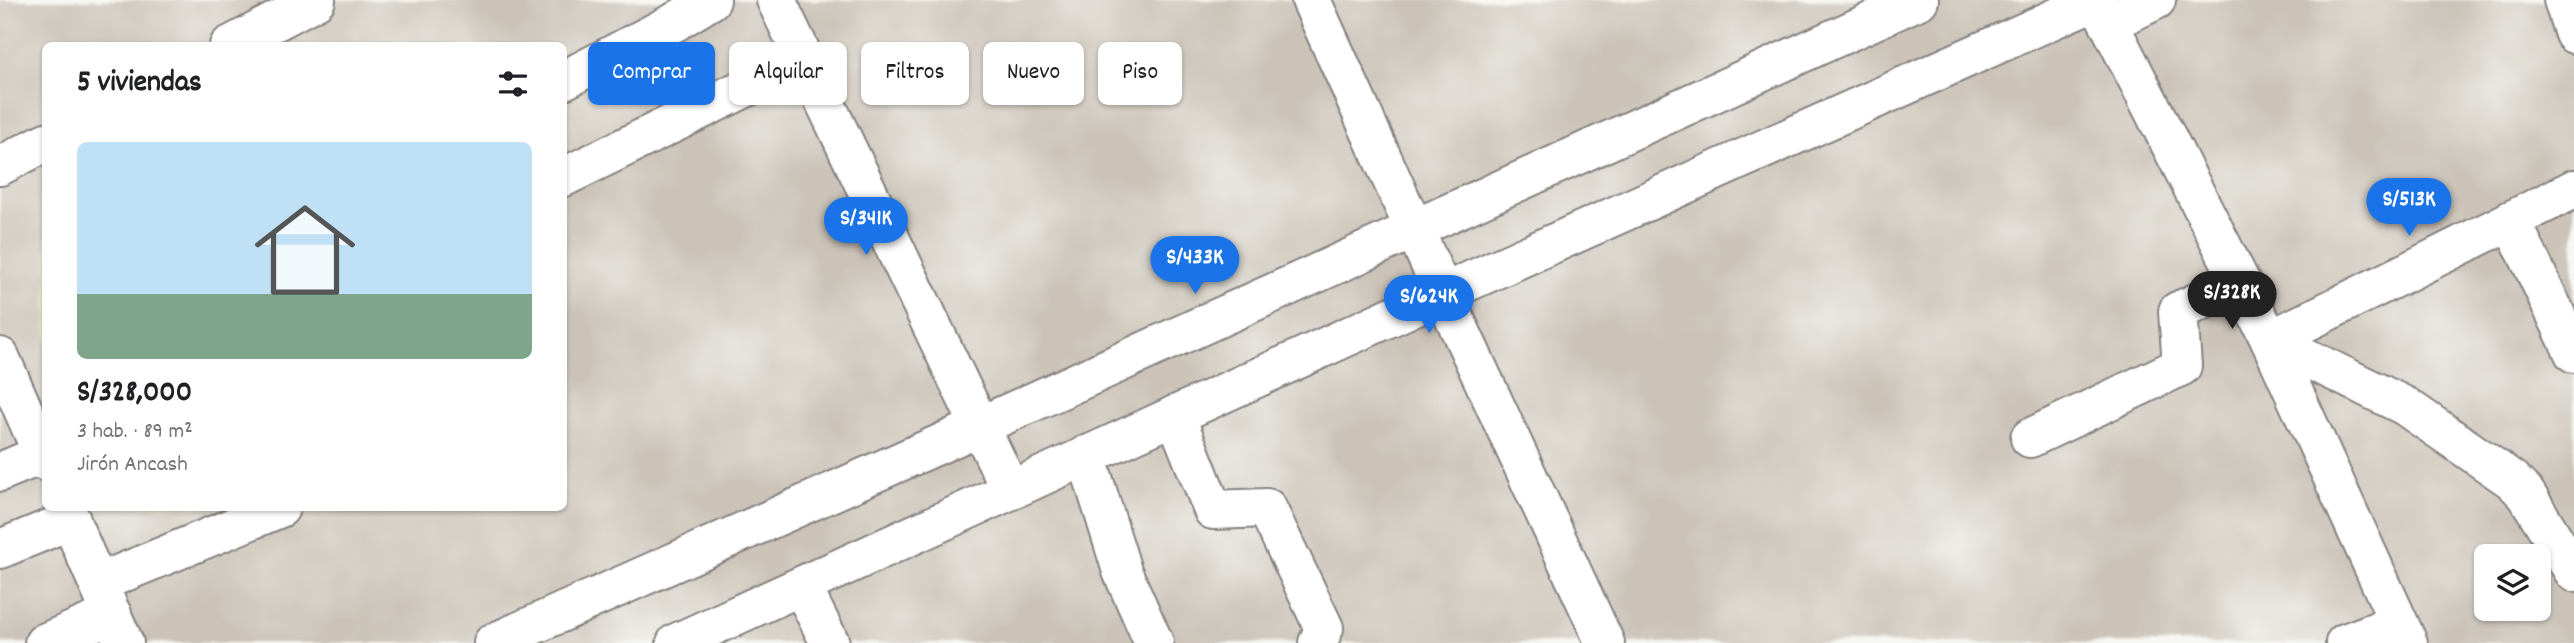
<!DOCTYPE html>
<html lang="es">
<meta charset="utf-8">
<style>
body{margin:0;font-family:Dekko,sans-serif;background:#f6f6f6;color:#202124;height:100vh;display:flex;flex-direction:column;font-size:26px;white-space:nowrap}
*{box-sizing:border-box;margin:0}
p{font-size:23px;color:#757577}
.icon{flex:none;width:38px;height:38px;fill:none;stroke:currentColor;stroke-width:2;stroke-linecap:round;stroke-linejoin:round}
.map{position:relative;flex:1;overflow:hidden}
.side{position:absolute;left:42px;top:42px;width:525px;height:469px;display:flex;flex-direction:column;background:#fff;border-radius:10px;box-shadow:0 2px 5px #0004}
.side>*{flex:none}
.top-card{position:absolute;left:588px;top:42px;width:665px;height:63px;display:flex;gap:14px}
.fabs{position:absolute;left:2474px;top:544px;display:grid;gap:14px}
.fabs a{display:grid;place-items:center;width:77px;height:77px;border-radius:10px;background:#fff;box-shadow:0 2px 5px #0004;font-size:35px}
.price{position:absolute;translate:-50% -60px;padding:0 16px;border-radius:24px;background:#1a73e8;color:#fff;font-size:23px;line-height:46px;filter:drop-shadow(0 2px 4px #0008)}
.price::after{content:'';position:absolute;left:50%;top:42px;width:21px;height:16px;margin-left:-10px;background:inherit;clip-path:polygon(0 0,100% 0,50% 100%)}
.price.current{background:#222;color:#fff}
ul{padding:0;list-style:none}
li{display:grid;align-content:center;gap:14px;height:371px;padding:0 35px}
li+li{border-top:2px solid #e0e0e0}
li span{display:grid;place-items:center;height:217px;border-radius:10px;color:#555}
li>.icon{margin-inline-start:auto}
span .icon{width:126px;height:126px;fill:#fffc;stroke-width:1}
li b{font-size:30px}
h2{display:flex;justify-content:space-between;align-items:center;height:84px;padding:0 35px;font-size:30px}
.pill{padding:0 24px;border-radius:10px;background:#fff;box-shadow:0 2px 5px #0004;font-size:24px;line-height:63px}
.pill.current{background:#1a73e8;color:#fff}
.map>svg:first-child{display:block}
.industrial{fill:#cbc3b8;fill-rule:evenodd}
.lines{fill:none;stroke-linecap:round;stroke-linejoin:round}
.minor-casing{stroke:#868280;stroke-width:42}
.minor{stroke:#fff;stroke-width:38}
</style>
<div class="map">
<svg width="2574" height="643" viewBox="0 0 2574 643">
<rect width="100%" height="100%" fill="#f6f6f2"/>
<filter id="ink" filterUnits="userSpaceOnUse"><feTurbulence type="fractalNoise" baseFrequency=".0143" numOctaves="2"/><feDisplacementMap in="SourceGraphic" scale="14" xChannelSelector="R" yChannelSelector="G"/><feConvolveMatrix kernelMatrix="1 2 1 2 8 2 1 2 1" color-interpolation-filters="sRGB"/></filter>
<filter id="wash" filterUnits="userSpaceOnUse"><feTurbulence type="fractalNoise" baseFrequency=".00686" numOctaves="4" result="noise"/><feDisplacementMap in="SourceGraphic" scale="28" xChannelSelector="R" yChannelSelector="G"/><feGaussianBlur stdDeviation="1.57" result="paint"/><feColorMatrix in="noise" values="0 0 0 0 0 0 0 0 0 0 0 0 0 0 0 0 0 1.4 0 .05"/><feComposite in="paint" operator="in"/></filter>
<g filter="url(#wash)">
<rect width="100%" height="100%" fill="#eae3c4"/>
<path class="industrial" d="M0 0H2574V643H0ZM46 46H564V508H46ZM2487 556H2539V609H2487Z"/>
</g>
<g filter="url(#ink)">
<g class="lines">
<defs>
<g id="minor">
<polyline points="776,0 1010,489"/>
<polyline points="1311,0 1443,293 1605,643"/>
<polyline points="2097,0 2270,340 2408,643"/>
<polyline points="2563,0 2574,34"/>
<polyline points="2109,23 2156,0"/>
<polyline points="229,46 316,0"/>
<polyline points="564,80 675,22 711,0"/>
<polyline points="0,166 46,142"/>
<polyline points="564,177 804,59"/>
<polyline points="2511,220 2574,353"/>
<polyline points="2270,340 2405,406 2512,480 2526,494 2574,572"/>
<polyline points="2270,340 2574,189"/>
<polyline points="0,357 46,462"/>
<polyline points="1175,415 1213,510 1267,508 1324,628 1318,643"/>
<polyline points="2030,438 2182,366 2178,311 2241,283"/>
<polyline points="1086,455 1122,571 1154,643"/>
<polyline points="0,472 46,453"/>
<polyline points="65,508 124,643"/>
<polyline points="0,549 71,520"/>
<polyline points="98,583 280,508"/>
<polyline points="802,587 830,643"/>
<polyline points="44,643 112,614"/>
<polyline points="493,643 980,426 1919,0"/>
<polyline points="676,643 1443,293 2096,0"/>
<polyline points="2345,643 2398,623"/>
</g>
</defs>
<use href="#minor" class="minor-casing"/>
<use href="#minor" class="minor"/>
</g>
</g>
</svg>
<div class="fabs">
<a><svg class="icon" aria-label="layers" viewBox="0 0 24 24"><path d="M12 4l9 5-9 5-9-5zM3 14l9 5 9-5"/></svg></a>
</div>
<b class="price" style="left:2409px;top:238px">S/513K</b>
<b class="price" style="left:866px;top:257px">S/341K</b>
<b class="price" style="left:1195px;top:296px">S/433K</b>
<b class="price current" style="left:2232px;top:331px">S/328K</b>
<b class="price" style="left:1429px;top:335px">S/624K</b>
<div class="top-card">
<a class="pill current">Comprar</a>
<a class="pill">Alquilar</a>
<a class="pill">Filtros</a>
<a class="pill">Nuevo</a>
<a class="pill">Piso</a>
</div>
<section class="side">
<h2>5 viviendas<svg class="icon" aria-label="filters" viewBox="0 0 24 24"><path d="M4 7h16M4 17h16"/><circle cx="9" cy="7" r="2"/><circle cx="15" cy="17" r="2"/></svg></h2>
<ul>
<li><span style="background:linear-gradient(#bfe0f5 70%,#7fa58c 0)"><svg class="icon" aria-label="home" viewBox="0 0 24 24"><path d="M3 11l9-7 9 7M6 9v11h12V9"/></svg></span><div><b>S/328,000</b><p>3 hab. · 89 m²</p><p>Jirón Ancash</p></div></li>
</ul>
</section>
</div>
